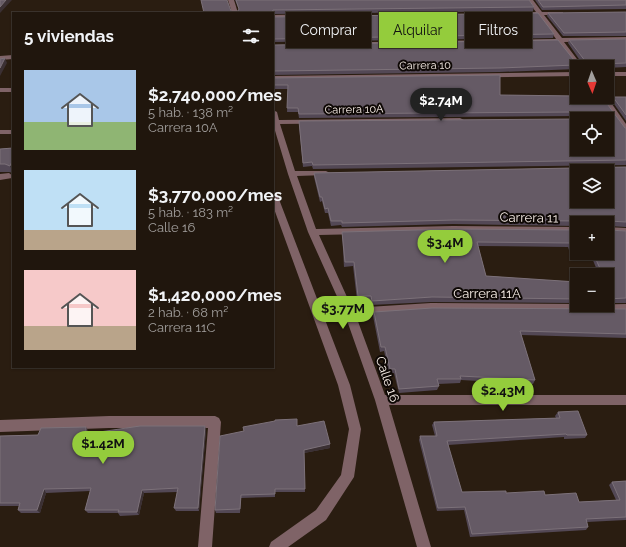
<!DOCTYPE html>
<html lang="es">
<meta charset="utf-8">
<style>
body{margin:0;font-family:Raleway,sans-serif;background:#2d231b;color:#f1f3f6;height:100vh;display:flex;flex-direction:column;font-size:15px;white-space:nowrap}
*{box-sizing:border-box;margin:0}
p{font-size:13px;color:#a29f9d}
.icon{flex:none;width:22px;height:22px;fill:none;stroke:currentColor;stroke-width:2;stroke-linecap:round;stroke-linejoin:round}
.map{position:relative;flex:1;overflow:hidden}
.drawer{position:absolute;left:12px;top:12px;width:262px;height:356px;display:flex;flex-direction:column;background:#20160d;border-radius:0px;box-shadow:0 1px 3px #0004,0 0 0 1px #3d352e}
.drawer>*{flex:none}
.top-card{position:absolute;left:286px;top:12px;width:280px;height:36px;display:flex;gap:8px}
.needle{width:26px;rotate:178deg}
.tools{position:absolute;left:570px;top:60px;display:grid;gap:8px}
.tools a{display:grid;place-items:center;width:44px;height:44px;border-radius:0px;background:#20160d;box-shadow:0 1px 3px #0004,0 0 0 1px #3d352e;font-size:20px}
.price{position:absolute;translate:-50% -34px;padding:0 9px;border-radius:14px;background:#94cc3c;color:#111;font-size:13px;line-height:26px;filter:drop-shadow(0 1px 2px #0008)}
.price::after{content:'';position:absolute;left:50%;top:24px;width:12px;height:9px;margin-left:-6px;background:inherit;clip-path:polygon(0 0,100% 0,50% 100%)}
.price.active{background:#222;color:#fff}
ul{padding:0;list-style:none}
li{display:flex;align-items:center;gap:12px;height:100px;padding:0 12px}
li span{display:grid;place-items:center;flex:none;width:112px;height:80px;border-radius:0px;color:#555}
li>.icon{margin-inline-start:auto}
span .icon{width:48px;height:48px;fill:#fffc;stroke-width:1}
li b{font-size:17px}
h2{display:flex;justify-content:space-between;align-items:center;height:48px;padding:0 12px;font-size:17px}
.pill{padding:0 14px;border-radius:0px;background:#20160d;box-shadow:0 1px 3px #0004,0 0 0 1px #3d352e;font-size:14px;line-height:36px}
.pill.active{background:#94cc3c;color:#111}
.map>svg:first-child{display:block}
.lines{fill:none;stroke-linecap:round;stroke-linejoin:round}
.minor{fill:#7f6367;fill-rule:evenodd}
.wall{fill:#534855}
.shaded-wall{fill:#3b3033}
.building{fill:#655a65;stroke:#7c7179;fill-rule:evenodd}
.labels{text-anchor:middle;stroke-width:4;stroke-linejoin:round;paint-order:stroke}
.far-street-label{font-size:11px;fill:#f7ede6;stroke:#0e0805}
.street-label{font-size:13px;fill:#f7ede6;stroke:#0e0805}
</style>
<div class="map">
<svg width="626" height="547" viewBox="0 0 626 547">
<rect width="100%" height="100%" fill="#2a1d11"/>
<g class="lines">
<g class="minor">
<polygon points="228,0 234,0 238,13 232,13"/>
<polygon points="527,0 533,0 542,12 563,12 563,14 561,15 544,15 562,38 626,37 626,41 564,42 583,67 577,67 558,42 311,47 308,45 311,43 556,39 539,15 523,15 523,13 536,12"/>
<polygon points="273,15 319,14 322,16 319,18 273,19"/>
<polygon points="13,55 13,59 0,60 0,56"/>
<polygon points="577,72 577,76 273,80 273,76"/>
<rect x="607" y="72" width="19" height="4"/>
<rect x="0" y="88" width="13" height="4"/>
<polygon points="599,97 607,97 626,124 626,131 623,131"/>
<polygon points="273,110 277,112 279,120 460,118 464,120 460,122 280,124 295,171 326,171 330,173 326,175 297,176 316,229 453,226 577,227 577,233 453,232 319,235 352,308 431,303 577,304 577,305 626,304 626,312 431,311 356,316 385,395 626,395 626,405 389,405 431,547 417,547 375,400 344,312 308,232 288,174 273,124"/>
<rect x="0" y="130" width="13" height="4"/>
<polygon points="9,173 13,176 12,178 0,180 0,174"/>
<polygon points="273,191 277,194 350,385 361,429 354,477 326,520 288,547 269,547 271,542 316,510 341,475 349,429 338,385 273,206"/>
<polygon points="607,227 626,228 626,234 607,233"/>
<polygon points="109,416 215,416 219,418 221,422 212,547 198,547 208,428 109,428 0,432 0,420"/>
</g>
</g>
<g class="wall">
<polygon points="235,0 529,0 534,7 533,11 273,14 203,13 231,11 238,11 239,10"/>
<polygon points="535,0 626,0 626,9 542,10"/>
<polygon points="626,12 626,36 563,36 547,16 548,13"/>
<polygon points="273,17 554,34 553,38 273,42"/>
<polygon points="626,39 626,68 626,67 607,68 607,67 577,67 577,69 499,72 273,75 273,45 583,65 568,43 569,40"/>
<polygon points="273,78 500,95 577,96 625,128 626,128 626,165 313,169 312,166 303,167 299,125 577,149 580,118 577,116 299,118 298,112 287,112 288,89 273,89"/>
<polygon points="613,97 626,97 626,121 612,101"/>
<polygon points="13,148 13,173 9,172 0,172 0,149"/>
<polygon points="626,167 626,227 608,226 608,229 609,230 626,231 626,303 607,303 607,275 599,275 590,253 607,253 607,223 577,223 577,226 453,224 342,227 341,225 331,226 328,213 325,213 322,201 320,202 314,177 314,173"/>
<polygon points="577,230 577,250 569,250 568,247 478,246 486,276 577,282 577,303 431,302 371,305 370,300 357,300 353,266 344,267 342,232"/>
<polygon points="626,309 626,338 521,335 535,380 533,384 461,380 460,383 438,384 439,386 437,390 399,393 394,373 389,373 384,351 380,352 373,316 374,312"/>
<polygon points="558,412 587,435 585,438 564,439 564,437 448,445 462,492 506,493 545,495 579,502 616,500 609,485 612,482 626,481 626,520 587,522 588,527 586,530 470,537 464,510 437,511 419,440 420,436 435,436 432,425 434,422 556,418 555,416"/>
<polygon points="297,426 330,444 330,448 304,453 305,492 275,492 275,497 241,498 240,513 216,513 215,510 244,431"/>
<polygon points="88,430 88,434 206,430 199,511 176,511 174,508 177,492 144,493 139,515 120,516 118,513 88,513 85,510 90,491 46,493 40,513 21,513 18,510 19,506 0,506 0,436 38,435"/>
</g>
<g class="shaded-wall">
<polygon points="6,0 12,0 0,13 0,7"/>
<polygon points="5,58 7,63 0,76 0,68"/>
<polygon points="13,159 13,172 10,166"/>
<polygon points="205,426 206,430 199,511 198,508"/>
<polygon points="86,427 88,430 88,438 86,434"/>
<polygon points="330,444 330,448 304,453 305,492 304,450"/>
<polygon points="44,489 46,493 40,513 37,510"/>
<polygon points="142,490 144,493 139,515 137,512"/>
</g>
<g class="building">
<polygon points="0,0 6,0 0,7"/>
<polygon points="201,0 227,0 231,11 238,11 239,9 236,0 529,0 534,7 273,10 272,13 204,13"/>
<polygon points="538,0 626,0 626,5 543,7"/>
<polygon points="626,12 626,32 564,33 548,13"/>
<polygon points="538,13 554,34 273,39 273,17"/>
<polygon points="626,39 626,63 500,68 273,71 273,45 558,40 577,64 584,65 586,62 569,40"/>
<polygon points="5,58 0,68 0,59"/>
<polygon points="500,75 500,95 577,96 577,97 602,97 625,128 626,128 626,160 313,165 312,162 303,163 299,121 577,119 577,149 607,149 607,119 579,119 583,115 578,112 299,114 298,108 287,108 288,85 273,85 273,78"/>
<polygon points="613,97 626,97 626,115"/>
<polygon points="13,148 13,159 10,166 5,164 0,164 0,149"/>
<path d="M626 167V222L609 221 608 223V229L609 230 626 231V298L607 299V275H603L593 253H607V223H580L579 221 454 220 342 223V221H331L328 208 325 209 322 197H320L314 173ZM577 171H607V201H577Z"/>
<polygon points="454,229 577,230 577,246 571,246 570,243 477,242 486,276 577,282 577,299 432,297 372,301 371,296 358,296 354,262 345,262 342,232"/>
<polygon points="432,308 626,309 626,334 520,331 535,380 460,376 461,379 437,379 439,386 399,389 395,369 390,369 385,347 381,347 374,312"/>
<polygon points="578,411 587,435 567,435 566,434 447,441 462,492 506,491 506,493 544,491 545,495 576,493 579,502 620,500 612,482 626,481 626,517 586,519 588,527 472,534 465,507 438,508 420,436 437,436 434,422 560,418 558,412"/>
<polygon points="297,419 297,426 324,421 330,444 304,450 305,489 275,489 275,494 241,495 240,509 215,510 220,436 244,431 243,427 275,421 275,420"/>
<polygon points="140,426 205,426 198,508 174,508 178,488 142,490 137,512 118,512 119,510 85,510 91,488 44,489 37,510 18,510 20,503 0,503 0,436 38,435 41,428 86,427 86,434"/>
</g>
<g class="labels">
<g class="far-street-label">
<text transform="translate(425 65) rotate(-1)" y="4">Carrera 10</text>
<text transform="translate(354 109) rotate(-1)" y="4">Carrera 10A</text>
</g>
<g class="street-label">
<text transform="translate(529 217) rotate(1)" y="5">Carrera 11</text>
<text x="487" y="298">Carrera 11A</text>
<text transform="translate(388 379) rotate(71)" y="5">Calle 16</text>
</g>
</g>
</svg>
<div class="tools">
<a><svg class="needle" viewBox="-14 -14 28 28"><path d="M0-13l5 13h-10z" fill="#e53935"/><path d="M0 13l5-13h-10z" fill="#a29f9d"/></svg></a>
<a><svg class="icon" aria-label="locate" viewBox="0 0 24 24"><circle cx="12" cy="12" r="6"/><path d="M12 2v4M12 18v4M2 12h4M18 12h4"/></svg></a>
<a><svg class="icon" aria-label="layers" viewBox="0 0 24 24"><path d="M12 4l9 5-9 5-9-5zM3 14l9 5 9-5"/></svg></a>
<a>+</a>
<a>−</a>
</div>
<b class="price active" style="left:441px;top:122px">$2.74M</b>
<b class="price" style="left:445px;top:264px">$3.4M</b>
<b class="price" style="left:343px;top:330px">$3.77M</b>
<b class="price" style="left:503px;top:412px">$2.43M</b>
<b class="price" style="left:103px;top:465px">$1.42M</b>
<div class="top-card">
<a class="pill">Comprar</a>
<a class="pill active">Alquilar</a>
<a class="pill">Filtros</a>
</div>
<section class="drawer">
<h2>5 viviendas<svg class="icon" aria-label="filters" viewBox="0 0 24 24"><path d="M4 7h16M4 17h16"/><circle cx="9" cy="7" r="2"/><circle cx="15" cy="17" r="2"/></svg></h2>
<ul>
<li><span style="background:linear-gradient(#a9c7e8 65%,#8fb573 0)"><svg class="icon" aria-label="home" viewBox="0 0 24 24"><path d="M3 11l9-7 9 7M6 9v11h12V9"/></svg></span><div><b>$2,740,000/mes</b><p>5 hab. · 138 m²</p><p>Carrera 10A</p></div></li>
<li><span style="background:linear-gradient(#bfe0f5 75%,#b9a48a 0)"><svg class="icon" aria-label="home" viewBox="0 0 24 24"><path d="M3 11l9-7 9 7M6 9v11h12V9"/></svg></span><div><b>$3,770,000/mes</b><p>5 hab. · 183 m²</p><p>Calle 16</p></div></li>
<li><span style="background:linear-gradient(#f6c9c9 70%,#b9a48a 0)"><svg class="icon" aria-label="home" viewBox="0 0 24 24"><path d="M3 11l9-7 9 7M6 9v11h12V9"/></svg></span><div><b>$1,420,000/mes</b><p>2 hab. · 68 m²</p><p>Carrera 11C</p></div></li>
</ul>
</section>
</div>
